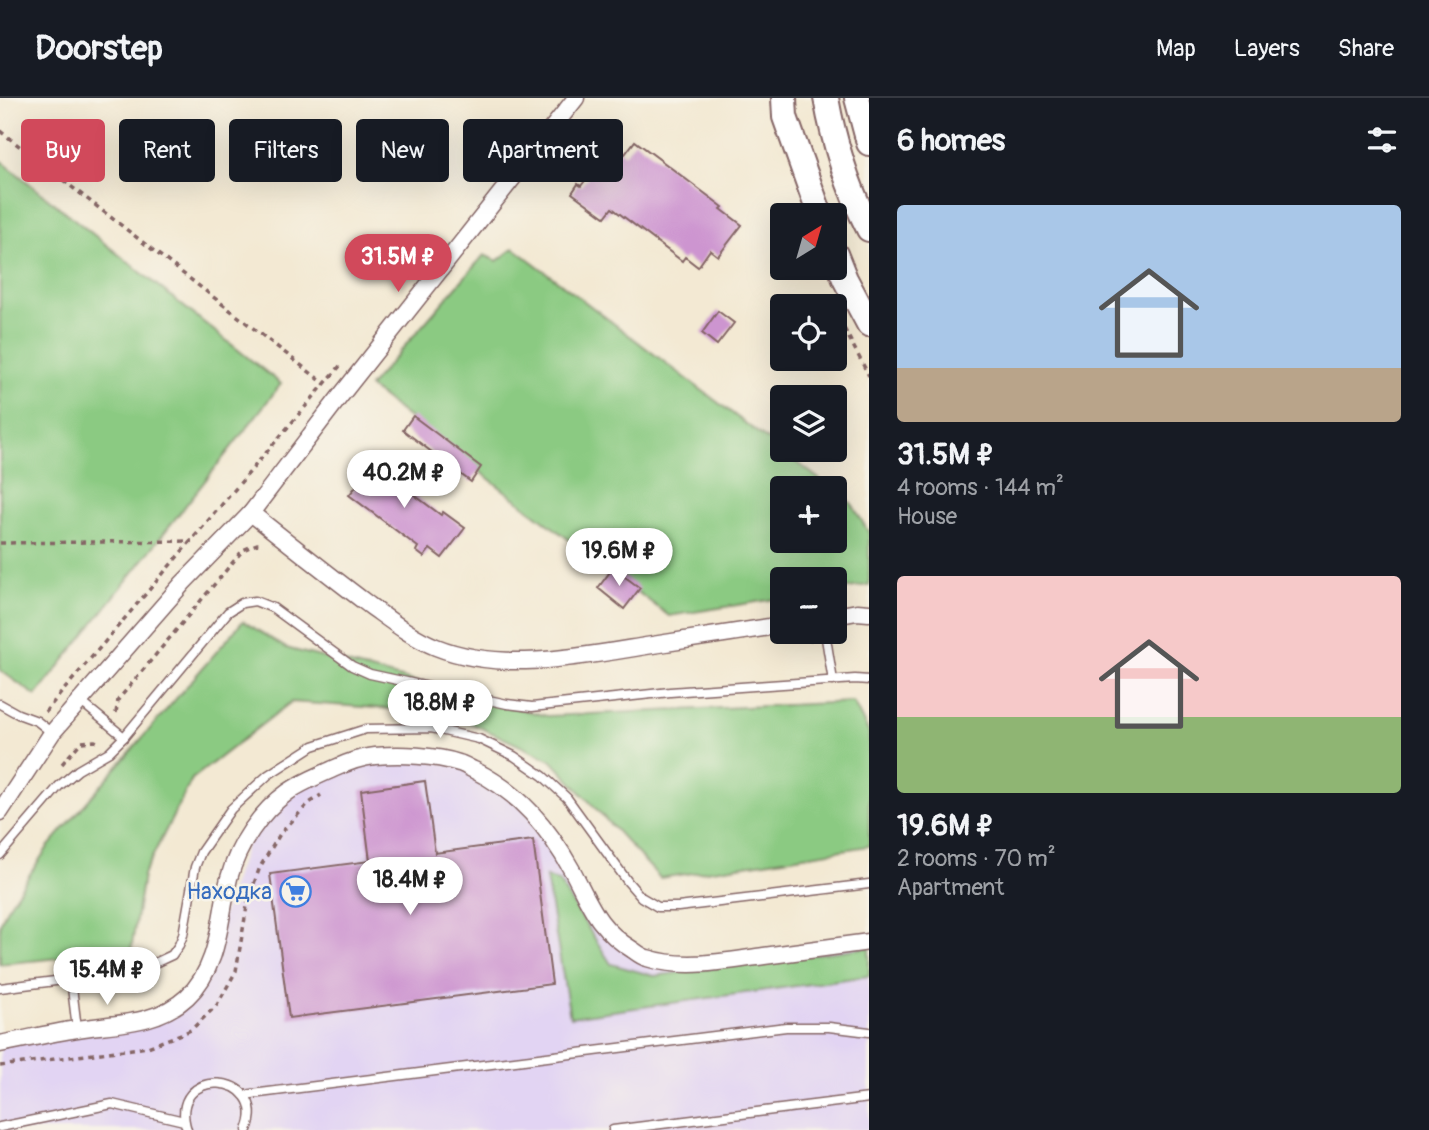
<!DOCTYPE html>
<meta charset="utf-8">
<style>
body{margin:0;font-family:Pangolin,sans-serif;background:#20242c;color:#f1f3f6;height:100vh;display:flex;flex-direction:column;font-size:26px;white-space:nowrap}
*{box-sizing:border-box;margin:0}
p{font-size:23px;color:#9ea1a6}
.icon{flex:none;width:38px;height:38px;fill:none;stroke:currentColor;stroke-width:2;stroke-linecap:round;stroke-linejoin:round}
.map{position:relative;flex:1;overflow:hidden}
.details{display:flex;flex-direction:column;background:#171b24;width:560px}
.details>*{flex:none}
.hud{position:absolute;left:21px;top:21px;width:665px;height:63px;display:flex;gap:14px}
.needle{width:46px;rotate:37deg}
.fabs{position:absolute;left:770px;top:105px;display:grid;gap:14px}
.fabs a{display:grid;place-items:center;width:77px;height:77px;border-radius:7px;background:#171b24;box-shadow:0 7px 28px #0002;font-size:35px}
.price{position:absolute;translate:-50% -60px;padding:0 16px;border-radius:24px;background:#fff;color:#222;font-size:23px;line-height:46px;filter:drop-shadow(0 2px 4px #0008)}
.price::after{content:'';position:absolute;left:50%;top:42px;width:21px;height:16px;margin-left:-10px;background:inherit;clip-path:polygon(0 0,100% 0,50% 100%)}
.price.current{background:#d1495b;color:#fff}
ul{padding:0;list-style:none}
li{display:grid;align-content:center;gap:14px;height:371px;padding:0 28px}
li span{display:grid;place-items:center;height:217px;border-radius:7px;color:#555}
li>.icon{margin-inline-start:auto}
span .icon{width:126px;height:126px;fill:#fffc;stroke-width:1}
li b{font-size:30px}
h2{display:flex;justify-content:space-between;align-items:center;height:84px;padding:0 28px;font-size:30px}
.pill{padding:0 24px;border-radius:7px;background:#171b24;box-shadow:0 7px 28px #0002;font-size:24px;line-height:63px}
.pill.current{background:#d1495b;color:#fff}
header{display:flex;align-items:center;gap:42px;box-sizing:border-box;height:98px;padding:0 35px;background:#171b24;border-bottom:2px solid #363941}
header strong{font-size:33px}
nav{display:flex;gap:38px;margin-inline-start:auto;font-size:24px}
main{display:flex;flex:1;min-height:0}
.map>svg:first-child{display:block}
.built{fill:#e2d4f3}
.green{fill:#8bca82;stroke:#6a7456;stroke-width:2}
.building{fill:#cd95d0}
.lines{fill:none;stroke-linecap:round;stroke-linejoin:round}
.lane-casing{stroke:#856666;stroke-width:11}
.street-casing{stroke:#856666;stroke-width:19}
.primary-casing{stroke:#856666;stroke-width:28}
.path{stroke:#856666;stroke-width:3.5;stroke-dasharray:5 5;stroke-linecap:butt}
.lane{stroke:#fff;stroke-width:8}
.street{stroke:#fff;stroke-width:16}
.primary{stroke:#fff;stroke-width:24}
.labels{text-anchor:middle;stroke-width:5;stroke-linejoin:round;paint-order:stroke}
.shop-label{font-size:23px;fill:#366cbe;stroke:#f7f3e8;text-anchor:end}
</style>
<header>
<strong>Doorstep</strong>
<nav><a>Map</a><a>Layers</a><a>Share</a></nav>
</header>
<main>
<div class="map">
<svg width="869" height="1032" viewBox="0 0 869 1032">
<rect width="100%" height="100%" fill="#f7f3e8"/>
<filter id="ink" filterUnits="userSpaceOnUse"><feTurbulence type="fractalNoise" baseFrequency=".0143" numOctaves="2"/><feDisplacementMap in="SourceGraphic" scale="14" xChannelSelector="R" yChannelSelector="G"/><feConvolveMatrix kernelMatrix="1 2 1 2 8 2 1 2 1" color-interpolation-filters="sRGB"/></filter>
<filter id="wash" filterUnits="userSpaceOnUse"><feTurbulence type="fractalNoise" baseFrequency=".00686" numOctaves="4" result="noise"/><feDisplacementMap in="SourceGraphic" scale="28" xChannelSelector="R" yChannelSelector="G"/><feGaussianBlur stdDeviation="1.57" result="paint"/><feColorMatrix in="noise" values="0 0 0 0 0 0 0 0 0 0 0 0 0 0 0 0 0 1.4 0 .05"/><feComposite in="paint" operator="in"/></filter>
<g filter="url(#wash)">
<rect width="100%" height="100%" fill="#f3e9d3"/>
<polygon class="built" points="404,657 473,672 531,713 616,842 681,866 869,840 869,1032 0,1032 0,947 148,922 200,883 251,734 312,680"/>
<g class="green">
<polygon points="0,62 281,286 36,598 0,572"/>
<polygon points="514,150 831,390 782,390 782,443 835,443 835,393 852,406 869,435 869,487 835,492 835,481 782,481 782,500 669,518 369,289 484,157 497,163"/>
<polygon points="243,523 286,550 547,618 853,604 869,635 869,748 660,780 551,662 449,615 291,604 192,681 143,777 131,853 0,866 0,827 6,812 48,749"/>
<polygon points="546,779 559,784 611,866 654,878 869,849 869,878 570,919"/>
</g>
<g id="blocks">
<g class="building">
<polygon points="603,33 616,43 613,47 625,56 635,43 723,109 721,111 742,127 718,158 710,152 698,169 685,159 682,163 612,110 605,119 572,95 578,86 581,88 609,51 597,42"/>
<polygon points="718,213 734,225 717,247 702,235"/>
<polygon points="413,318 481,369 471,384 403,332"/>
<polygon points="379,358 387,364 381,372 441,417 443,414 465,430 442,460 430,451 424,459 416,453 418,449 349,397 359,385 352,380 368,359 374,364"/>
<polygon points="613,470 640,490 624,511 598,490"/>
<polygon points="425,683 435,755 533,742 552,886 289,920 270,776 370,763 361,692"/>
</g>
</g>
</g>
<g filter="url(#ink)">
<use href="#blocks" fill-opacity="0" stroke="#856666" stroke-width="2"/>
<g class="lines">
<defs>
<g id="lane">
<polyline points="825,534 833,583"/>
<polyline points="80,603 124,639"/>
<polyline points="0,606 18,616 37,623 52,635"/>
<polyline points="0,757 59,688 78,672 109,654 124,639 228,514 242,505 255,503 273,510 352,568 370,576 507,606 532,609 670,594 855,581 869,582"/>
<polyline points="71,881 77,931"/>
<polyline points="0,890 71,881 157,864 172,857 179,847 183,837 195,769 201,754 231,711 268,677 313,648 366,631 431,630 479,641 514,658 543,678 567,700 628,784 641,799 658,809 678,809 869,786"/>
<polyline points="244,997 786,929 829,929 869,934"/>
<polyline points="0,1029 112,1006 184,1023"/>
<path d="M187 1032C166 966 271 974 247 1032"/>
<polyline points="613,1032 869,1000"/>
</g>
<g id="street">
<path d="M251 415C290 446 329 477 369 507 390 522 411 539 436 549 501 575 579 559 646 548 691 541 737 534 782 527"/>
<polyline points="835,518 857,514 869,515"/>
<polyline points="0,714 52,635 183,485 251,415 338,301 576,0"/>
<path d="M0 946C26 941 51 935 77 931 115 925 157 927 187 899 220 868 219 821 229 780 238 747 260 714 288 694 302 684 318 678 333 671 346 665 362 659 375 658 400 656 435 657 459 665 464 666 469 670 474 672 520 695 548 729 573 774 591 808 598 831 633 852 637 855 642 859 647 860 685 872 726 863 764 858 799 853 834 849 869 844"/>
</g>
<g id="primary">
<polyline points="784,0 785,19 820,117"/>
<path d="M826 0C834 45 848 90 869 131"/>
<polyline points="857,0 869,45"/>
<polyline points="835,156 845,181 869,226"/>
</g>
</defs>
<use href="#lane" class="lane-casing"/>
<use href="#street" class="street-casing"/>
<use href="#primary" class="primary-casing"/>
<g class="path">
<polyline points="0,33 325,286"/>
<polyline points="828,198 832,208"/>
<polyline points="835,213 869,278"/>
<polyline points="0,445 192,443"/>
<polyline points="788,543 807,540 814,545"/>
<polyline points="45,614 340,268"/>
<polyline points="116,615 118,602 243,452 257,446 263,447"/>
<polyline points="62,666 81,644 95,643 99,645"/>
<polyline points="0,968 148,949 191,932 217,907 236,873 248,802 260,769 280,736 308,706 321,697"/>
</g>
<use href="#lane" class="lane"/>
<use href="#street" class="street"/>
<use href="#primary" class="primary"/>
</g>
</g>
<defs>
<symbol id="supermarket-ring" viewBox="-11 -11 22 22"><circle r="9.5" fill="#f7f3e8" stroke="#3f7fe0" stroke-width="1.5"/><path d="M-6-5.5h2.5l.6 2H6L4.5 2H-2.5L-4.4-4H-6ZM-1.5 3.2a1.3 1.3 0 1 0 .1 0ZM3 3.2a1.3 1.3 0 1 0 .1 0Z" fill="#3f7fe0"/></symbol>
</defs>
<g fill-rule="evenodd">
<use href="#supermarket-ring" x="278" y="776" width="35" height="35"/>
</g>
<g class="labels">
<g class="shop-label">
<text x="272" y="801">Находка</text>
</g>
</g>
</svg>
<div class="fabs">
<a><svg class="needle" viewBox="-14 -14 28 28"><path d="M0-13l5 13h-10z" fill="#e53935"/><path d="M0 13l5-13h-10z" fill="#9ea1a6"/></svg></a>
<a><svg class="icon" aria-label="locate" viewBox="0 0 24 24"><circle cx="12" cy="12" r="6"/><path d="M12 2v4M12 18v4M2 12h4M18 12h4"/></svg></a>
<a><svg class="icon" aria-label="layers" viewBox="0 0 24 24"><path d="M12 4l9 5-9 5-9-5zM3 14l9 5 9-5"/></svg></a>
<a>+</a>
<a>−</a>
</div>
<b class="price current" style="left:398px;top:196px">31.5M ₽</b>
<b class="price" style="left:404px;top:412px">40.2M ₽</b>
<b class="price" style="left:619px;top:490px">19.6M ₽</b>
<b class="price" style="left:440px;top:642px">18.8M ₽</b>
<b class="price" style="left:410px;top:819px">18.4M ₽</b>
<b class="price" style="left:107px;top:909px">15.4M ₽</b>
<div class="hud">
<a class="pill current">Buy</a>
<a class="pill">Rent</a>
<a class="pill">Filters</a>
<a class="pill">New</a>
<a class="pill">Apartment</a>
</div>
</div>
<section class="details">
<h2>6 homes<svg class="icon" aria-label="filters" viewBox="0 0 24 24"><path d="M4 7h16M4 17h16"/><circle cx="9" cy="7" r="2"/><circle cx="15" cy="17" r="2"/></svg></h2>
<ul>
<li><span style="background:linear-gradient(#a9c7e8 75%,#b9a48a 0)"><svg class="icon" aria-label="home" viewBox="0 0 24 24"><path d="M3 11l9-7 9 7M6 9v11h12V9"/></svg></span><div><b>31.5M ₽</b><p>4 rooms · 144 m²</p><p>House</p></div></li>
<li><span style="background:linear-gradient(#f6c9c9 65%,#8fb573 0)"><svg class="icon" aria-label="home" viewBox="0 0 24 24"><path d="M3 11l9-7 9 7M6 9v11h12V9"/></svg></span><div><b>19.6M ₽</b><p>2 rooms · 70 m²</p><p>Apartment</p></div></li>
</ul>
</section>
</main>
